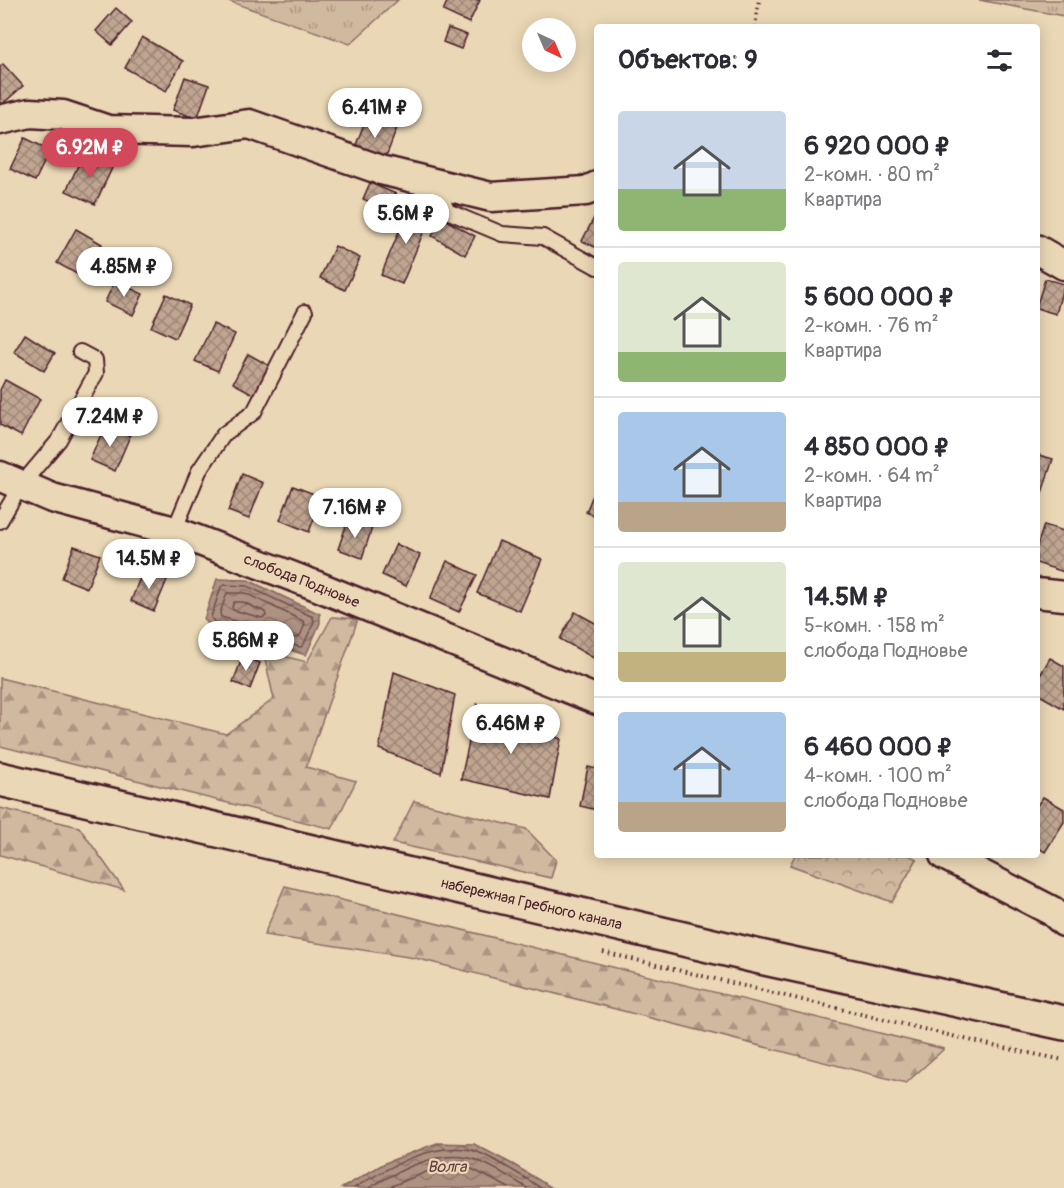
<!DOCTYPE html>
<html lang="ru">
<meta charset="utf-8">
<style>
body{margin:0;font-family:Pangolin,sans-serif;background:#f2f2f3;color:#2b2b33;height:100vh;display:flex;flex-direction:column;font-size:22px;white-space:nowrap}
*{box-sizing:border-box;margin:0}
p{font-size:20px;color:#7c7c81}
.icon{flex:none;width:33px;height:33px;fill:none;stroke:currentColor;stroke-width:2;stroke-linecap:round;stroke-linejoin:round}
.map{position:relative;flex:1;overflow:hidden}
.details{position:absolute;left:594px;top:24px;width:446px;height:834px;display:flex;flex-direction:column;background:#fff;border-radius:6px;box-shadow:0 3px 15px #0003}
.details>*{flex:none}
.needle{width:39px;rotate:136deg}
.controls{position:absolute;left:522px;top:18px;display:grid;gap:12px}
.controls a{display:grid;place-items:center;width:54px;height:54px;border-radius:50%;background:#fff;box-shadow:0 3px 15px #0003;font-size:30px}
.price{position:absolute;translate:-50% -51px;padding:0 14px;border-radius:21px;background:#fff;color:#222;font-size:20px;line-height:39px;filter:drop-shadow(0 2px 3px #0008)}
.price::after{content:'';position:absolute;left:50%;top:36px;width:18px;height:14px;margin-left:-9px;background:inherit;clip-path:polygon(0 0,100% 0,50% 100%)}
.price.active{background:#d1495b;color:#fff}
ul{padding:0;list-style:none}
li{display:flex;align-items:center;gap:18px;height:150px;padding:0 24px}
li+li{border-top:2px solid #e1e1e2}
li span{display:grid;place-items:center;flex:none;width:168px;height:120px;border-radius:6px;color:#555}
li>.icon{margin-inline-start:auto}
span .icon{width:72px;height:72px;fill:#fffc;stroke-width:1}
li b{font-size:26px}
h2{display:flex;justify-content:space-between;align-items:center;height:72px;padding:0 24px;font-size:26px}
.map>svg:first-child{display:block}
.grass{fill:url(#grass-tufts);stroke:#8c6c65;stroke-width:1.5}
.forest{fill:url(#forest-firs);stroke:#8c6c65;stroke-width:1.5}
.park{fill:url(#park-crowns);stroke:#8c6c65;stroke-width:1.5}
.water{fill:url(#water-waves);stroke:#85635f;stroke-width:1.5}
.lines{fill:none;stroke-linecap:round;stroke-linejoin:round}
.shore{stroke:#724d4d;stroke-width:1.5}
.building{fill:url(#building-cross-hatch);stroke:#4a1f2b;stroke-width:1.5}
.service-casing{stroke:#4a1f2b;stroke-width:18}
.minor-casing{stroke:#4a1f2b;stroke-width:33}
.tertiary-casing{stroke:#4a1f2b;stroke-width:38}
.path{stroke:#4a1f2b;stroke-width:4;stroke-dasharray:1.5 4.5;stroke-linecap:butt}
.service{stroke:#ead7b5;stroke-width:14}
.minor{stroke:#ead7b5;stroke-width:28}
.tertiary{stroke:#ead7b5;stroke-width:33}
.labels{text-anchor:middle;stroke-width:4.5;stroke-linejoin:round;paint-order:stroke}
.street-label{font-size:15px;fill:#4a1f2b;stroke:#ead7b5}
.water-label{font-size:16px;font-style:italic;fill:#633c40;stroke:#ead7b5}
</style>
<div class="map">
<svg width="1064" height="1188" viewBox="0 0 1064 1188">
<defs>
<pattern id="grass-tufts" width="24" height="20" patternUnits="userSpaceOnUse" patternTransform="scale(1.5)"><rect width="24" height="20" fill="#cfb99f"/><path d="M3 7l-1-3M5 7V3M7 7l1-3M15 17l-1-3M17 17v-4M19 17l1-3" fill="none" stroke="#aa9682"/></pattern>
<pattern id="forest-firs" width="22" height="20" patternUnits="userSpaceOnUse" patternTransform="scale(1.5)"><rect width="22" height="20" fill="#cfb99f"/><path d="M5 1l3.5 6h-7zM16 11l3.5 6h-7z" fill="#aa9682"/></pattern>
<pattern id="park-crowns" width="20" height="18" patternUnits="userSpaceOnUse" patternTransform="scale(1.5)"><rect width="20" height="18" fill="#cfb99f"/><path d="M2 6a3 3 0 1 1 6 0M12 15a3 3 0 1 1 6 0" fill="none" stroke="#aa9682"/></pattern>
<pattern id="water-waves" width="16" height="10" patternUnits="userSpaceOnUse" patternTransform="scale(1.5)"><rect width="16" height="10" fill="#ad9181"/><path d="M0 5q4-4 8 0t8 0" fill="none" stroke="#8f766a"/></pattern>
<pattern id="building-cross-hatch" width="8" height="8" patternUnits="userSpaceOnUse" patternTransform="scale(1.5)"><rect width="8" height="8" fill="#c0a691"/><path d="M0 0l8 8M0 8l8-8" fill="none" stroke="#9e8777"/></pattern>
</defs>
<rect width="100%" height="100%" fill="#ead7b5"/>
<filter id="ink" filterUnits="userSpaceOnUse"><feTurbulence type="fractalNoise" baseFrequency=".0167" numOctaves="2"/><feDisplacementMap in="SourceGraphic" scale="12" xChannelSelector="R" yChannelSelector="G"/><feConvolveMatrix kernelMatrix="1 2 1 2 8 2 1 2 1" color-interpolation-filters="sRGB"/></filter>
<g filter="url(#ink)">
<g class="grass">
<polygon points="226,0 398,0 350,44"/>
<polygon points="979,0 1064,0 1064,16"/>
</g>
<g class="forest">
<polygon points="332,617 358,619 306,767 356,781 332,829 0,746 0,678 226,734 274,699 263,651 307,662"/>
<polygon points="414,801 526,829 556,860 551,878 393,843"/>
<polygon points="0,808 79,827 124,890 0,855"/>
<polygon points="285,886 944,1049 906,1083 415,958 264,935"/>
</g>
<polygon class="park" points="795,855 908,855 917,859 892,902 790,865"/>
<g class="water">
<polygon points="217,579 248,580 320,614 320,623 306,655 237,634 212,629 204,619"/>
<polygon points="437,1143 474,1144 514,1165 552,1188 342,1188 385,1163"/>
</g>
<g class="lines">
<g class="shore">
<polygon points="224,585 247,586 313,617 314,622 303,646 300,647 239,628 215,623 211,617 221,587"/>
<polygon points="227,593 245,593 303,621 305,624 300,636 296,638 221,617 220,613"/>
<polygon points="234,602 243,602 265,612 266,616 262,618 233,610 232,607"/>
<path d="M354 1188C388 1168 430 1142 471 1150 489 1154 525 1178 541 1188"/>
<path d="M369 1188C398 1171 434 1151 469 1158 484 1161 513 1179 527 1188"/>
<polyline points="387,1188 441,1166 468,1167 509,1188"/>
</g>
</g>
<g class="building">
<polygon points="448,0 480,0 469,23 443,11"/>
<polygon points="116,8 132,22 112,45 96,31"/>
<polygon points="448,28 467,35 461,49 443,42"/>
<polygon points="142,37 183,61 166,91 125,68"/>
<polygon points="3,64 23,86 0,106 0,67"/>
<polygon points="185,77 209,85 197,119 173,110"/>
<polygon points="367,116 397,128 384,162 354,150"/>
<polygon points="25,138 50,150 35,181 10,169"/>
<polygon points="84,153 113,166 95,204 66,191"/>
<polygon points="370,183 396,194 388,211 363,199"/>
<polygon points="410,205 431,214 402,284 381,275"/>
<polygon points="597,212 597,248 582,241"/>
<polygon points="442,218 475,236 465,255 432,236"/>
<polygon points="76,229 102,244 84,278 57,263"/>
<polygon points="335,246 360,258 345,290 320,278"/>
<polygon points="1045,279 1064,284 1056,314 1036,308"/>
<polygon points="115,281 143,294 133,315 105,302"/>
<polygon points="166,294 190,305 175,338 151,327"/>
<polygon points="213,324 235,334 218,371 195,361"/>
<polygon points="25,334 55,353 44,371 14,352"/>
<polygon points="248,354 270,366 255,395 233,383"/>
<polygon points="5,380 40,399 21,436 0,425 0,390"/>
<polygon points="105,425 130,436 115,471 90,460"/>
<polygon points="1036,454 1053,459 1041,496 1036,495"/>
<polygon points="242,474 263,483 249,519 228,511"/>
<polygon points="597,485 597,517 586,512"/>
<polygon points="293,486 322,497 309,532 280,520"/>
<polygon points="348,520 372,528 362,558 338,549"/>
<polygon points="1044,525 1064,531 1064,572 1036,563 1036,549"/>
<polygon points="499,541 542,559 520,611 477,593"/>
<polygon points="396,544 420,555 406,586 382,575"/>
<polygon points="74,546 100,555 87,588 62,578"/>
<polygon points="447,561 477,575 459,612 430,599"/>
<polygon points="143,570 167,580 154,611 131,601"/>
<polygon points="575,612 597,624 597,660 560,639"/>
<polygon points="243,656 260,663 250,689 233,682"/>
<polygon points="1050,658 1064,666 1064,709 1036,693 1036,682"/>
<polygon points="394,672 455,695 441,773 379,749"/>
<polygon points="477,704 561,739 550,799 461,779"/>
<polygon points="588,767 597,769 597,810 580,806"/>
<polygon points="1043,797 1064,809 1064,822 1045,852 1036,846 1036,807"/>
</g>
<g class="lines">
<defs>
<g id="service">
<polyline points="437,184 447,211 502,234 543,237 597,267"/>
<polyline points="0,521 21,485 59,440 96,373 95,360 80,352"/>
<polyline points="174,531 199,471 224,434 254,412 305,312"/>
</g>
<g id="minor">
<polyline points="0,120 30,113 63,115 108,130 193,132 249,124 381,170 491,197 586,191 597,186"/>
<polyline points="1036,249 1064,265"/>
<path id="s1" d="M0 476 52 498 174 531 317 586 597 700"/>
<polyline points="1036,593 1064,596"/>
<polyline points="944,855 1052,911 1064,922"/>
</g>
<g id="tertiary">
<path id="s2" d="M0 779 760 957 1064 1023"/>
</g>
</defs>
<use href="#service" class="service-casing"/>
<use href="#minor" class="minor-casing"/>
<use href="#tertiary" class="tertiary-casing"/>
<g class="path">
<polyline points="755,27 759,0"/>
<polyline points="603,952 994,1046 1064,1060"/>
</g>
<use href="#service" class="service"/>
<use href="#minor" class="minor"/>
<use href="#tertiary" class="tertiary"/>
</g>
</g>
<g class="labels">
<g class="street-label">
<text dy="5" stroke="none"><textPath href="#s1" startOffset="320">слобода Подновье</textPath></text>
<text dy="5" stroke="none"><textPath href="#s2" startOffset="546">набережная Гребного канала</textPath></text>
</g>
<g class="water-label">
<text x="447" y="1172">Волга</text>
</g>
</g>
</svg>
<div class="controls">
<a><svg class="needle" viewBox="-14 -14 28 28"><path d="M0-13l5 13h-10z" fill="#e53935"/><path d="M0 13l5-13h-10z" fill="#7c7c81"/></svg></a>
</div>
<b class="price" style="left:375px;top:139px">6.41M ₽</b>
<b class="price active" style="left:90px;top:179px">6.92M ₽</b>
<b class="price" style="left:406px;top:245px">5.6M ₽</b>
<b class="price" style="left:124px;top:298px">4.85M ₽</b>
<b class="price" style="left:110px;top:448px">7.24M ₽</b>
<b class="price" style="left:355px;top:539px">7.16M ₽</b>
<b class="price" style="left:149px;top:590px">14.5M ₽</b>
<b class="price" style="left:246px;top:672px">5.86M ₽</b>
<b class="price" style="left:511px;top:755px">6.46M ₽</b>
<section class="details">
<h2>Объектов: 9<svg class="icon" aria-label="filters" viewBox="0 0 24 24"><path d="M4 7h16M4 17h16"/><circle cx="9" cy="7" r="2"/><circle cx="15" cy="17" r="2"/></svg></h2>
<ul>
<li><span style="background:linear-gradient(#c9d6e8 65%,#8fb573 0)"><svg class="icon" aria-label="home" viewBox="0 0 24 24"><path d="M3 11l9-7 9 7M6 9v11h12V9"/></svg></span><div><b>6 920 000 ₽</b><p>2-комн. · 80 m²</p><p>Квартира</p></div></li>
<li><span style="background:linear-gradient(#dfe7d0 75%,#8fb573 0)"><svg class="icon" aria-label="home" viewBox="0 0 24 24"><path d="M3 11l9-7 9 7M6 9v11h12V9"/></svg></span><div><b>5 600 000 ₽</b><p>2-комн. · 76 m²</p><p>Квартира</p></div></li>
<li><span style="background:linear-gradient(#a9c7e8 75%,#b9a48a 0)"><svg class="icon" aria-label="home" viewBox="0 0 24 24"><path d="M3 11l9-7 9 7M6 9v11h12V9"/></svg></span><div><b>4 850 000 ₽</b><p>2-комн. · 64 m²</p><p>Квартира</p></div></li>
<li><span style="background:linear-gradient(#dfe7d0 75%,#c2b280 0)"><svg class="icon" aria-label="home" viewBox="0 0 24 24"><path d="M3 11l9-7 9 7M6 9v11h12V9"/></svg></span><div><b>14.5M ₽</b><p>5-комн. · 158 m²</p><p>слобода Подновье</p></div></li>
<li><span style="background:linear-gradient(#a9c7e8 75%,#b9a48a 0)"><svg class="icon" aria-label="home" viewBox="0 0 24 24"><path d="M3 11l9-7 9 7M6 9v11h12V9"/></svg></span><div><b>6 460 000 ₽</b><p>4-комн. · 100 m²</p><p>слобода Подновье</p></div></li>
</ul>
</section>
</div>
